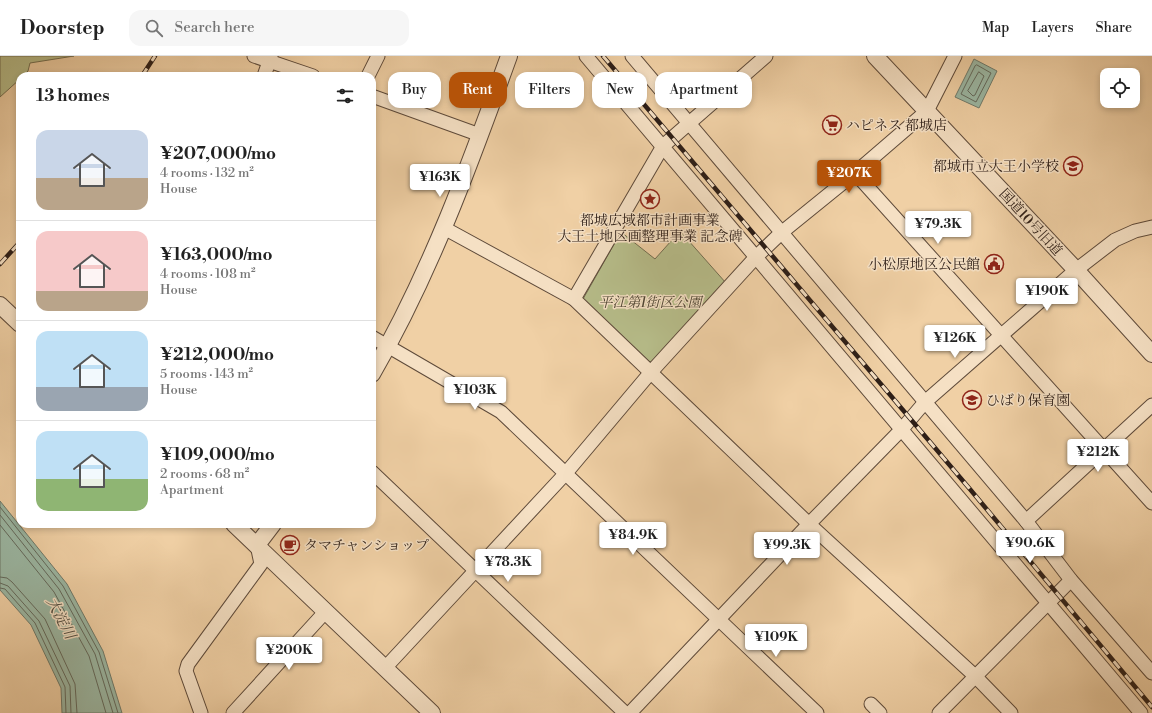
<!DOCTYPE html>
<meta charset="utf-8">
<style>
body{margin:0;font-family:"Libre Bodoni","Noto Serif JP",serif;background:#f6f6f6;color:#222;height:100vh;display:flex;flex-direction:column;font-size:15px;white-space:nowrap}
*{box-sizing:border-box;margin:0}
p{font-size:13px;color:#767676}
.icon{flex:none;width:22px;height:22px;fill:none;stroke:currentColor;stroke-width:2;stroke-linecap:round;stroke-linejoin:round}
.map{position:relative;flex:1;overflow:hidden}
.details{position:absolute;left:16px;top:16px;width:360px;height:456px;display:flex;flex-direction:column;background:#fff;border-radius:12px;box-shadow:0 2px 6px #0003}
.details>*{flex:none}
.top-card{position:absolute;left:388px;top:16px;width:380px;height:36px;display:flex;gap:8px}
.fabs{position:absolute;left:1100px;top:12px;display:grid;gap:8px}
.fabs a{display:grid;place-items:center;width:40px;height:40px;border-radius:8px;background:#fff;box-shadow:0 2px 6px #0003;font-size:20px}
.price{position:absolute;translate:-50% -34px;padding:0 9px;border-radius:4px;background:#fff;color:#222;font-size:13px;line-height:26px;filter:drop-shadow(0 1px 2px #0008)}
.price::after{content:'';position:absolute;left:50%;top:24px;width:12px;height:9px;margin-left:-6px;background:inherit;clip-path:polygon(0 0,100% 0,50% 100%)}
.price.current{background:#b45309;color:#fff}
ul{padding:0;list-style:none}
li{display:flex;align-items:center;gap:12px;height:100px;padding:0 20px}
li+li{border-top:1px solid #e0e0e0}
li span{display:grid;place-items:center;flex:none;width:112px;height:80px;border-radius:12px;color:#555}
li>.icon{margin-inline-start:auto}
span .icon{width:48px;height:48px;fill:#fffc;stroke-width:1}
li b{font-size:17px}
h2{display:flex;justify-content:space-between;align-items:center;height:48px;padding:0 20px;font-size:17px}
.tag{padding:0 14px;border-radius:12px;background:#fff;box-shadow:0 2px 6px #0003;font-size:14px;line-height:36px}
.tag.current{background:#b45309;color:#fff}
header{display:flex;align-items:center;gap:24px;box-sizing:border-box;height:56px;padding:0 20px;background:#fff;border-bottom:1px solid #e0e0e0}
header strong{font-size:19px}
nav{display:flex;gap:22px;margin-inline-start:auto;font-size:14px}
.search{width:280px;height:36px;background:#f6f6f6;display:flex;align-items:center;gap:10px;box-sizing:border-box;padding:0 14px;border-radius:12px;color:#767676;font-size:15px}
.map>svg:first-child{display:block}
.green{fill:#b6bc89;stroke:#726d50}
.water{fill:#9bb7a3;stroke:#6f7a6b}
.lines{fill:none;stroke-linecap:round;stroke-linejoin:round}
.shore{stroke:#646a5d;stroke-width:1}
.minor-casing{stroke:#5e4a3a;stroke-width:15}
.tertiary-casing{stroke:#5e4a3a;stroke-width:18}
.minor{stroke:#f5e0c4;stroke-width:13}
.tertiary{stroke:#f5e0c4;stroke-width:16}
.rail-casing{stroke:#2d1e17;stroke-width:4.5}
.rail{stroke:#f5e0c4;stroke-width:3;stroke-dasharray:9;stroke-linecap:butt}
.labels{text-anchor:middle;stroke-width:3;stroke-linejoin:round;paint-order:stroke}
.poi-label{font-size:14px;fill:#2d1e17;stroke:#f5e0c4;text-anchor:start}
.street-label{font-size:14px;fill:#2d1e17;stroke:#f5e0c4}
.park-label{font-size:14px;font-style:italic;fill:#4f4634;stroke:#f5e0c4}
.water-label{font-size:15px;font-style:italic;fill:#4e4c41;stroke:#f5e0c4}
</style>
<header>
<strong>Doorstep</strong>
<div class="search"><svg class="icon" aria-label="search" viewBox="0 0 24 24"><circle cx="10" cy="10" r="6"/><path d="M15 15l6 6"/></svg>Search here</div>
<nav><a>Map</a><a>Layers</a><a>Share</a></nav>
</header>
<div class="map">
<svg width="1152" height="657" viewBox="0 0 1152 657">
<rect width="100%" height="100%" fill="#f0d0a5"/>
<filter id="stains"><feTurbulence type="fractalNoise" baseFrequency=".005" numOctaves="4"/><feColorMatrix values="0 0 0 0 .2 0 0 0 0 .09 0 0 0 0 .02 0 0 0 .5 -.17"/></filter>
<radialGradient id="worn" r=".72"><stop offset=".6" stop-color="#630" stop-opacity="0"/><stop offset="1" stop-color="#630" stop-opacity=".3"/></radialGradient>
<g class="green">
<polygon points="0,0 74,0 30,7 28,15 23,20 20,20 20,23 0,41"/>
<polygon points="680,175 726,227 657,305 649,306 583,243 621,176 655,203"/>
</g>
<g class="water">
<polygon points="974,3 997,15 979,52 955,41"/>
<polygon points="0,445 67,528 103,595 122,657 62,657 61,632 31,569 0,534"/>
</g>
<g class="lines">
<g class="shore">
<polygon points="977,9 991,17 976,46 961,38 975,10"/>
<polygon points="979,16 984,20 975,39 973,40 968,35"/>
<polyline points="0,451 63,530 99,596 118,657"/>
<polyline points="0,459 59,533 95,598 113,657"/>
<polyline points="0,469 54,536 89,600 106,657"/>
<polyline points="0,521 7,522 12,526 45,563 75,628 77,657"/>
<polyline points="0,527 8,530 39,565 70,630 71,657"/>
<polyline points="0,532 5,533 35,567 65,631 66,657"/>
</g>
<defs>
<g id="minor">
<polyline points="254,0 313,20"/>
<polyline points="586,0 1141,657"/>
<polyline points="632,0 1026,465 1071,524 1152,617"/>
<polyline points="264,20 271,0"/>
<polyline points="368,20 378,0"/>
<polyline points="372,40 480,79"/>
<polyline points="855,117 1152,447"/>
<polyline points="444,172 574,243 809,468 975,620 1011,657"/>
<polyline points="574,243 663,90 766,0"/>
<polyline points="372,281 501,356 817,657"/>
<polyline points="372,416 625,657"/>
<polyline points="1026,465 1152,349"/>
<polyline points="385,612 566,417 651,316 755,202 781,177 855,117 927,55 955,0"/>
<polyline points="871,648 880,657"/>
<polyline points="201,657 186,615 188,608 261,508 257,489"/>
<polyline points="233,657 326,555"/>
<polyline points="630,657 809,468 902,373 925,346 1076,214 1115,184 1135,175 1152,171"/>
<polyline points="939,657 1071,524"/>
</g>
<g id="tertiary">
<polyline points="875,0 1076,214 1152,298"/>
<polyline points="0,249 20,268"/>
<path d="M372 318C430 218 470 108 509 0"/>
<polyline points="234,468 432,657"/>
<polyline points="257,489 273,468"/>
</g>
</defs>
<use href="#minor" class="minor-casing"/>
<use href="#tertiary" class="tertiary-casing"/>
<use href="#minor" class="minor"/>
<use href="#tertiary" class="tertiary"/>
<defs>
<g id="rail">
<polyline points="603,0 969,432 1152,651"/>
<polyline points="142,20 155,0"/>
<polyline points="0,208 20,186"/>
</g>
</defs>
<use href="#rail" class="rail-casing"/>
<use href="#rail" class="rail"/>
</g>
<defs>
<symbol id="supermarket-ring" viewBox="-11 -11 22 22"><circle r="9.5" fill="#f5e0c4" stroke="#8f2418" stroke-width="1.5"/><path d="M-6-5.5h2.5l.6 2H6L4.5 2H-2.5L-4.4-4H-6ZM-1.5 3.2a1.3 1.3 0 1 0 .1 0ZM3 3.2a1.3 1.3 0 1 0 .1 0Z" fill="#8f2418"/></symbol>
<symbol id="school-ring" viewBox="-11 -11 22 22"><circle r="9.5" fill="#f5e0c4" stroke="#8f2418" stroke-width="1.5"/><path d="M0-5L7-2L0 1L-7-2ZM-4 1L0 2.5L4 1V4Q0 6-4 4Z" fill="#8f2418"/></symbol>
<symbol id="sight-ring" viewBox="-11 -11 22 22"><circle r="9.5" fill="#f5e0c4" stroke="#8f2418" stroke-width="1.5"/><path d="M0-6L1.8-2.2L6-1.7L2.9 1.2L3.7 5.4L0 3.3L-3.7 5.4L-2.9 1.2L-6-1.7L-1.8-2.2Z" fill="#8f2418"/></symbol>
<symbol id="civic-ring" viewBox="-11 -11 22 22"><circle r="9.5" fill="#f5e0c4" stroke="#8f2418" stroke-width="1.5"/><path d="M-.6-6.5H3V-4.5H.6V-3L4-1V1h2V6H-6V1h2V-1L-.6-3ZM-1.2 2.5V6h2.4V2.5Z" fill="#8f2418"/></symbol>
<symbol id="cafe-ring" viewBox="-11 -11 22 22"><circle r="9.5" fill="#f5e0c4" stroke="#8f2418" stroke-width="1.5"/><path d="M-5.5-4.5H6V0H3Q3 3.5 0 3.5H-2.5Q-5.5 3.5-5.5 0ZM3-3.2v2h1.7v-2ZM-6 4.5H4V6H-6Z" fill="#8f2418"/></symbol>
</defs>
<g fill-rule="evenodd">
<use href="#supermarket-ring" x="821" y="58" width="22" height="22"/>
<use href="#school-ring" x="1062" y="99" width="22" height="22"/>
<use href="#sight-ring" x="639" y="132" width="22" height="22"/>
<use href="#civic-ring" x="983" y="197" width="22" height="22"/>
<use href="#school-ring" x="961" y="333" width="22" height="22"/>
<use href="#cafe-ring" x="279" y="478" width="22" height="22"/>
</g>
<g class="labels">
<g class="poi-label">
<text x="846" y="74">ハピネス 都城店</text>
<text x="1059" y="115" text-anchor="end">都城市立大王小学校</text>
<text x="650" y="169" text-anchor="middle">都城広域都市計画事業<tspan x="650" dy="16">大王土地区画整理事業 記念碑</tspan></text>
<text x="980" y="213" text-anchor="end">小松原地区公民館</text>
<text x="986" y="349">ひばり保育園</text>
<text x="304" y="494">タマチャンショップ</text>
</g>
<g class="street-label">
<text transform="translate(1031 166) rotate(47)" y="5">国道10号旧道</text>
</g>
<g class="park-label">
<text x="650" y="251">平江第1街区公園</text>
</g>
<g class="water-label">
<text transform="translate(61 562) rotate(62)" y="5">大淀川</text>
</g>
</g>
<rect width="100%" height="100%" filter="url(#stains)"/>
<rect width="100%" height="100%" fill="url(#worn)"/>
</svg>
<div class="fabs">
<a><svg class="icon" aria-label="locate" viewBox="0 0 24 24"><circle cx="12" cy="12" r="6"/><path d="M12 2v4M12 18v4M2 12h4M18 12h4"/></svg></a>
</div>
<b class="price current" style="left:849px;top:138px">¥207K</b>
<b class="price" style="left:440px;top:142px">¥163K</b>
<b class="price" style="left:938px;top:189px">¥79.3K</b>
<b class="price" style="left:1047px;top:256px">¥190K</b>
<b class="price" style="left:955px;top:303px">¥126K</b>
<b class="price" style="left:475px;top:355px">¥103K</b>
<b class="price" style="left:1098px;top:417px">¥212K</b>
<b class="price" style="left:633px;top:500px">¥84.9K</b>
<b class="price" style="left:1030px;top:508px">¥90.6K</b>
<b class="price" style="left:787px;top:510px">¥99.3K</b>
<b class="price" style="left:508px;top:527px">¥78.3K</b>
<b class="price" style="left:776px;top:602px">¥109K</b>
<b class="price" style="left:289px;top:615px">¥200K</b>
<div class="top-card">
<a class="tag">Buy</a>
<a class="tag current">Rent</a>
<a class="tag">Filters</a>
<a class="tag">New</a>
<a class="tag">Apartment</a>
</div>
<section class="details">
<h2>13 homes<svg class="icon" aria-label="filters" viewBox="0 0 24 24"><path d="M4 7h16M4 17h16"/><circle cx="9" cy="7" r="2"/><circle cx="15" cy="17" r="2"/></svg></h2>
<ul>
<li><span style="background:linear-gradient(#c9d6e8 60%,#b9a48a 0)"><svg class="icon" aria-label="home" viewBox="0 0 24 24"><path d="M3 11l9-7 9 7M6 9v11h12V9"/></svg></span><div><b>¥207,000/mo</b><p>4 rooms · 132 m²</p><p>House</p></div></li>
<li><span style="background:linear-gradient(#f6c9c9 75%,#b9a48a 0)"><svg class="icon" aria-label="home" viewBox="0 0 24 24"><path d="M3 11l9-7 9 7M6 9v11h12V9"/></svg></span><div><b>¥163,000/mo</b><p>4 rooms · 108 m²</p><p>House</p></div></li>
<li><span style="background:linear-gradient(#bfe0f5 70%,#9aa5b1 0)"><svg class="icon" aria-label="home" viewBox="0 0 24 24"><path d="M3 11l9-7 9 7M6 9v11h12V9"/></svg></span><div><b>¥212,000/mo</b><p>5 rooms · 143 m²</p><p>House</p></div></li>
<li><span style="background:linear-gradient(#bfe0f5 60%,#8fb573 0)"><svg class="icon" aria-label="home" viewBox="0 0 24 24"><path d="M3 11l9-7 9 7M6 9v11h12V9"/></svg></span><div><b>¥109,000/mo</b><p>2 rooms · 68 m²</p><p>Apartment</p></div></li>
</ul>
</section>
</div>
